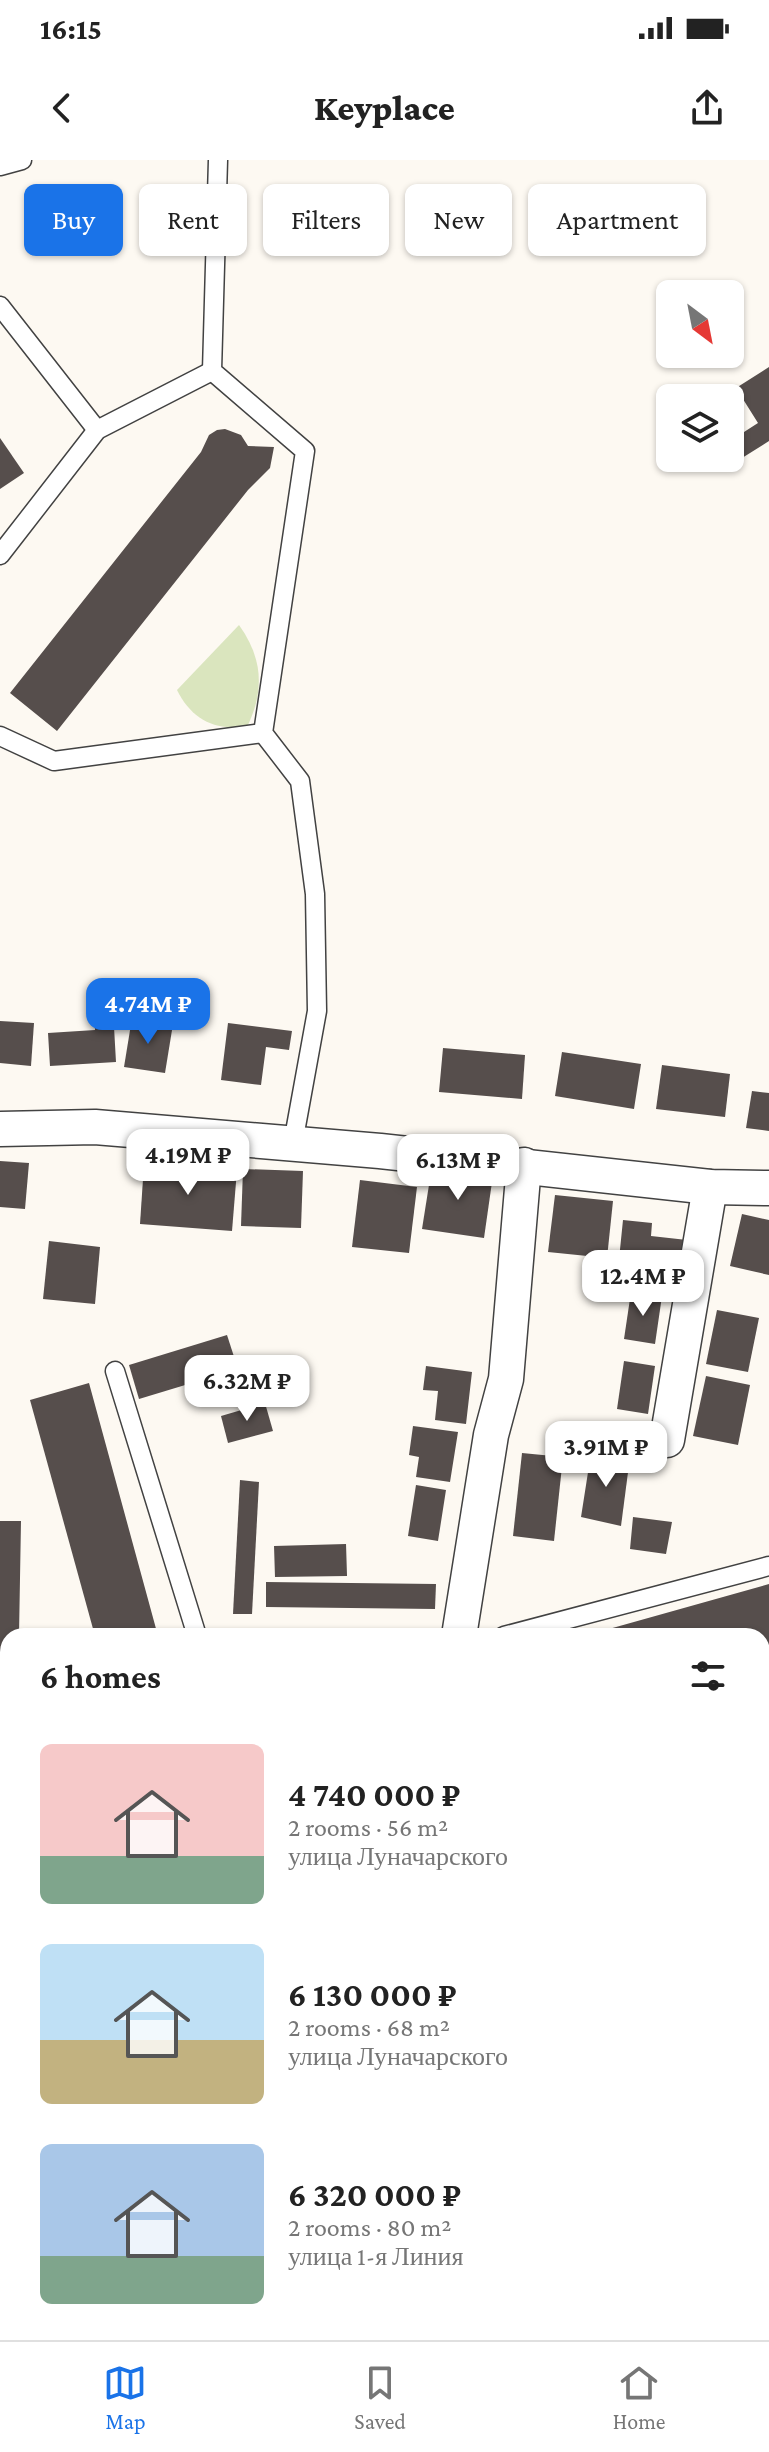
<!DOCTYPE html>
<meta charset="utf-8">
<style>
body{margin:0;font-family:"Crimson Pro",serif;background:#f6f6f6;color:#222;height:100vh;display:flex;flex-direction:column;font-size:30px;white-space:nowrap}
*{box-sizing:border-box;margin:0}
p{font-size:26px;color:#767676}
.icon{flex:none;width:44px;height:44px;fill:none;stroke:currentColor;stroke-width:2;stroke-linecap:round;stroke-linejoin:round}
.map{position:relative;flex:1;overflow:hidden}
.side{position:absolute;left:0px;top:1468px;width:770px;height:712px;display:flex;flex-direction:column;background:#fff;border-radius:24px 24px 0 0;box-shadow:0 2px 6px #0004}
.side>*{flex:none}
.top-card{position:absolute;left:24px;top:24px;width:722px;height:72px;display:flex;gap:16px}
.needle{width:52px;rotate:148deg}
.buttons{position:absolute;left:656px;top:120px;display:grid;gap:16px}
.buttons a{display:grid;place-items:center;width:88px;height:88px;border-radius:12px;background:#fff;box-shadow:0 2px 6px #0004;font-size:40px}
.price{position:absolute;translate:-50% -68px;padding:0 18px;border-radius:16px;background:#fff;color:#222;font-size:26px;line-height:52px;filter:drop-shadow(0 2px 4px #0008)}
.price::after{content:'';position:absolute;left:50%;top:48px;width:24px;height:18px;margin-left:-12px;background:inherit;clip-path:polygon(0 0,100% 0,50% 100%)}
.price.active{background:#1a73e8;color:#fff}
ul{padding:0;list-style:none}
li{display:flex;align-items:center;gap:24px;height:200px;padding:0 40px}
li span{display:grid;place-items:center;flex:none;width:224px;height:160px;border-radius:12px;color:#555}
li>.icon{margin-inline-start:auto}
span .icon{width:96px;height:96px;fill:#fffc;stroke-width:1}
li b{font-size:34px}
h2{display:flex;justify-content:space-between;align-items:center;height:96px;padding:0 40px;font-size:34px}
.chip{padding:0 28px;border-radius:12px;background:#fff;box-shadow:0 2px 6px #0004;font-size:28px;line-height:72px}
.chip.active{background:#1a73e8;color:#fff}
.status{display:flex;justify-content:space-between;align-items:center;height:56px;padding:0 40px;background:#fff;direction:ltr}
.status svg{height:22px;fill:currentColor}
header{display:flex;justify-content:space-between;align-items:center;height:104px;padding:0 40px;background:#fff;font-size:36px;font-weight:800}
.dock{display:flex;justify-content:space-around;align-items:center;height:112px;border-top:2px solid #e0e0e0;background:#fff;font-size:22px;color:#767676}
.dock a{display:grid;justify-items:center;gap:4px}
.dock .active{color:#1a73e8}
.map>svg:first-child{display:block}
.green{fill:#dae5be}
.building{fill:#564e4c}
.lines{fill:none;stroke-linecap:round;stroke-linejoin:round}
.lane-casing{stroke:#424242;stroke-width:21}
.street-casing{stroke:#424242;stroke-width:37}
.path{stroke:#313131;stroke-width:5;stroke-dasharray:8 4;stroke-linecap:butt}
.lane{stroke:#fff;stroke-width:18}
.street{stroke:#fff;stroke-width:34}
</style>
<div class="status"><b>16:15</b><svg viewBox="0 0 49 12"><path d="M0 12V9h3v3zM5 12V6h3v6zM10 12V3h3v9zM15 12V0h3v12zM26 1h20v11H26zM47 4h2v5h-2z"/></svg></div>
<header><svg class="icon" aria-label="back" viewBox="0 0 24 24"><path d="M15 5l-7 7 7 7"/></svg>Keyplace<svg class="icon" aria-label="share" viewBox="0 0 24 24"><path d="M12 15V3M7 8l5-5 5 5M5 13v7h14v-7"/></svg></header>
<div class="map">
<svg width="769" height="2180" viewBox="0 0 769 2180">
<rect width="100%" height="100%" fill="#fdf9f2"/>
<path class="green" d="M239 465C262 497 265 529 248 565 217 573 191 559 177 530Z"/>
<g class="building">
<polygon points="769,207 769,281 734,303 730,297 730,281 758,263 736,228"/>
<polygon points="225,269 241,275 248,286 274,287 270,308 248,330 57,571 10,533 201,292 209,275 217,270"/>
<polygon points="0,278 24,313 0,329"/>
<polygon points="113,849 116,902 50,906 48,873 95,870 94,850"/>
<polygon points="132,858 173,864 165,913 124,907"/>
<polygon points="0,861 34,863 31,906 0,903"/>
<polygon points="228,863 292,871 289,890 266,887 261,925 221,920"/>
<polygon points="443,888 525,895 522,939 439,932"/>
<polygon points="562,892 641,904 634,949 555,936"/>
<polygon points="662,905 730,914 725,957 656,949"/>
<polygon points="752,931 769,933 769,971 746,968"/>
<polygon points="0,1001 29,1003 25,1049 0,1047"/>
<polygon points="144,1004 237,1010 232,1071 140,1064"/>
<polygon points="432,1006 493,1015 484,1078 422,1069"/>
<polygon points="243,1009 303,1011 301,1068 241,1066"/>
<polygon points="360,1020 417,1027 409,1093 352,1087"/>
<polygon points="555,1035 613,1041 607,1098 548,1092"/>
<polygon points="742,1054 769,1060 769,1115 730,1106"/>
<polygon points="623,1060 652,1063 651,1076 687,1080 683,1116 618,1109"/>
<polygon points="49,1081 100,1087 95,1144 43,1139"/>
<polygon points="631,1132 662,1136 655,1184 624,1179"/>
<polygon points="717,1150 759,1158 748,1212 706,1204"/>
<polygon points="227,1175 238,1209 139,1239 129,1205"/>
<polygon points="624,1201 655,1206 648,1254 617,1249"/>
<polygon points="426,1206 472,1212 466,1264 435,1260 438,1231 423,1230"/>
<polygon points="706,1216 750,1225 738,1285 693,1276"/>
<polygon points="89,1223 158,1476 95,1476 30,1240"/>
<polygon points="265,1243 273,1271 228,1283 221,1256"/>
<polygon points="413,1266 458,1272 450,1322 416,1317 419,1297 409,1295"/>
<polygon points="522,1293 563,1297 554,1381 513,1376"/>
<polygon points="591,1293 630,1297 621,1366 581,1357"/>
<polygon points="240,1320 259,1322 252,1454 233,1454"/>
<polygon points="416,1325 446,1330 438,1381 408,1376"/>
<polygon points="633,1357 672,1362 666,1394 630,1389"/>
<polygon points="0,1361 21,1361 19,1476 8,1476 8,1509 0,1509"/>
<polygon points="346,1384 347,1416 275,1417 274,1386"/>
<polygon points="266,1422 436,1424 435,1449 266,1447"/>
<polygon points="769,1424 769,1485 762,1487 762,1476 584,1476"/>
<polygon points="8,1647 8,1709 0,1711 0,1649"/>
<polygon points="769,1754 769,1821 762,1823 762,1756"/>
<polygon points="8,1961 8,2021 0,2023 0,1964"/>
<polygon points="769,1979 769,2039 762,2041 762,1980"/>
<polygon points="769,2163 769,2180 712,2180 737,2172 762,2172 762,2165"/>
<polygon points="109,2172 182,2172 184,2180 111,2180"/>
</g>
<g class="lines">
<defs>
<g id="lane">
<polyline points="218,0 212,211 305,291 263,573 300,621 315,734 317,851 293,983"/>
<polyline points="0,6 22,0"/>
<polyline points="0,146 97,270"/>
<polyline points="0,395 97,270 212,211"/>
<polyline points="0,576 54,601 263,573"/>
<polyline points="115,1211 197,1476"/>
<polyline points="504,1476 769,1406"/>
<polyline points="0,1595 8,1592"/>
<polyline points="762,1933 769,1931"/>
<polyline points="58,2172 61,2180"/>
</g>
<g id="street">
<polyline points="0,969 95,967 380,991 710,1027 769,1028"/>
<polyline points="667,1280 710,1027"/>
<polyline points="459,1476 491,1275 506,1219 524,1005"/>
<polyline points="762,1642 769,1640"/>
<polyline points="0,1830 8,1828"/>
<polyline points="762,2080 769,2078"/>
<polyline points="354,2180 387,2172"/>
</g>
</defs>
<use href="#lane" class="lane-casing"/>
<use href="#street" class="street-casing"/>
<polyline class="path" points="445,2172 448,2180"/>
<use href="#lane" class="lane"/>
<use href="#street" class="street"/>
</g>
</svg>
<div class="buttons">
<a><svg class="needle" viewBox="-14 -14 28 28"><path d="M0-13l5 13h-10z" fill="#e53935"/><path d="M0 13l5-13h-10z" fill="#767676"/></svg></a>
<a><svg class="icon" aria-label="layers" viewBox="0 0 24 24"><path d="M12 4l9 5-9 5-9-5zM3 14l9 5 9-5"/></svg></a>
</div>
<b class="price active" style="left:148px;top:886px">4.74M ₽</b>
<b class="price" style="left:188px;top:1037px">4.19M ₽</b>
<b class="price" style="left:458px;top:1042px">6.13M ₽</b>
<b class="price" style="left:643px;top:1158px">12.4M ₽</b>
<b class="price" style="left:247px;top:1263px">6.32M ₽</b>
<b class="price" style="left:606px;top:1329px">3.91M ₽</b>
<div class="top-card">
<a class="chip active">Buy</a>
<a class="chip">Rent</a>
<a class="chip">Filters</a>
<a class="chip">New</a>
<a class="chip">Apartment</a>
</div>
<section class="side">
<h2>6 homes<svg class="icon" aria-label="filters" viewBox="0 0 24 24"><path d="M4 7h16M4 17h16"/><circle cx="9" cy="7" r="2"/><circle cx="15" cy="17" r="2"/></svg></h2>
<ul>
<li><span style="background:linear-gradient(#f6c9c9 70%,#7fa58c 0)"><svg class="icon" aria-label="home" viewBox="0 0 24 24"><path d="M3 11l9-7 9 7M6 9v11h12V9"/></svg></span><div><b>4 740 000 ₽</b><p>2 rooms · 56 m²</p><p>улица Луначарского</p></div></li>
<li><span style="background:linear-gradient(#bfe0f5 60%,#c2b280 0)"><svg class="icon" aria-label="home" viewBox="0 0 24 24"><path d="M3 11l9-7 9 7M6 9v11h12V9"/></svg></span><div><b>6 130 000 ₽</b><p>2 rooms · 68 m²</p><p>улица Луначарского</p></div></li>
<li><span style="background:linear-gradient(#a9c7e8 70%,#7fa58c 0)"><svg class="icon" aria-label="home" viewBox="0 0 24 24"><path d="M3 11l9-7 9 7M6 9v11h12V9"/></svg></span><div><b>6 320 000 ₽</b><p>2 rooms · 80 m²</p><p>улица 1-я Линия</p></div></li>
</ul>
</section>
</div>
<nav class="dock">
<a class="active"><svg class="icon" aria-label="map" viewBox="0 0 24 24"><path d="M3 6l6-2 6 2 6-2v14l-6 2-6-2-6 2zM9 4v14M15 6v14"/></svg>Map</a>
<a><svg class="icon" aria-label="saved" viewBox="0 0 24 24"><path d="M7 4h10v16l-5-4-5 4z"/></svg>Saved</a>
<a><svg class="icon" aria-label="home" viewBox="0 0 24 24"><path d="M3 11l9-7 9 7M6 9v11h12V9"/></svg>Home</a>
</nav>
